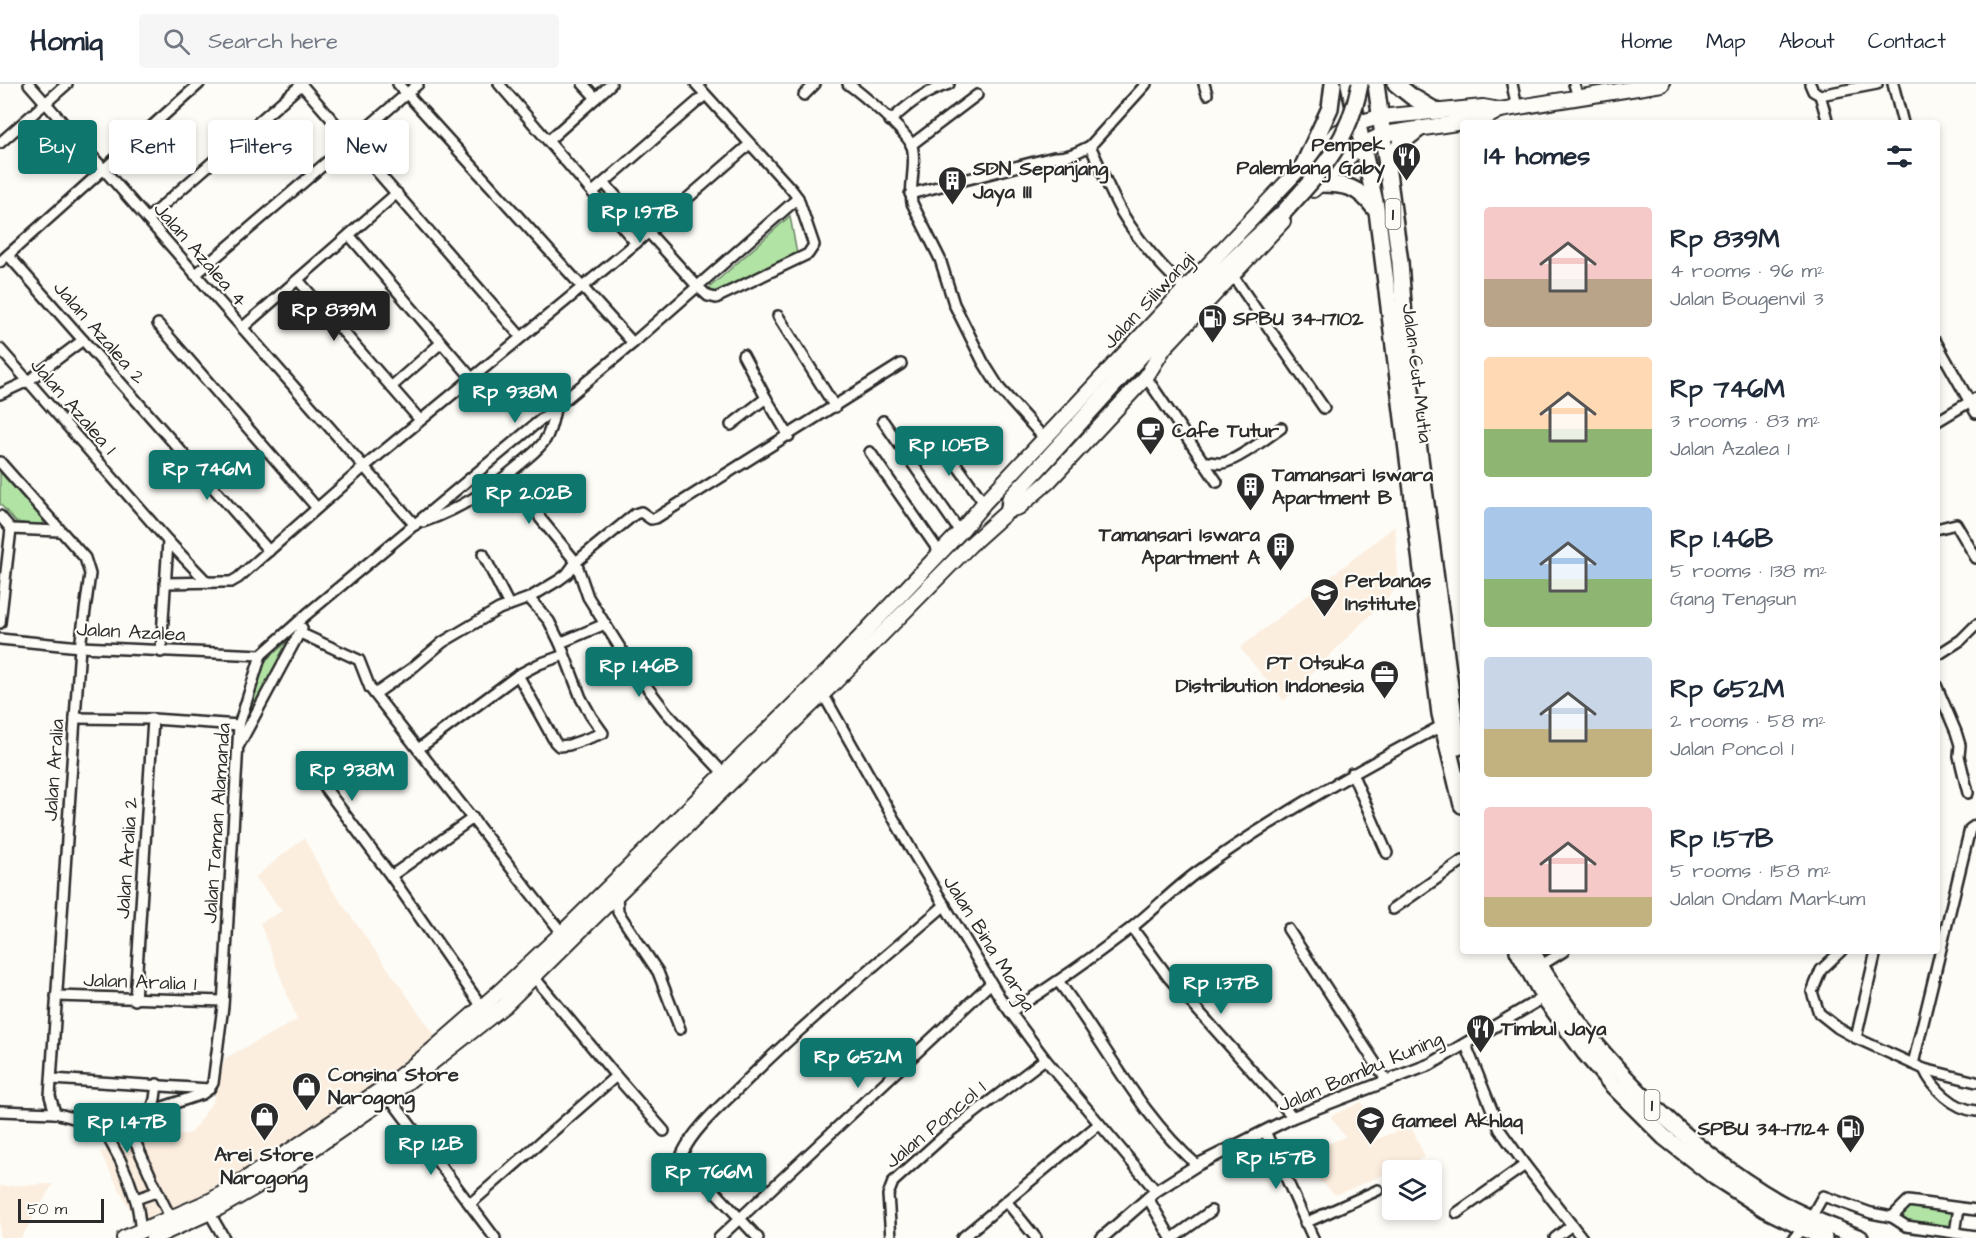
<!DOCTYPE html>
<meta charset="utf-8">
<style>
body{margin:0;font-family:"Architects Daughter",sans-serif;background:#f6f6f7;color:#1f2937;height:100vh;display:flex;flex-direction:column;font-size:22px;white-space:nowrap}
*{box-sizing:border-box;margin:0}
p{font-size:20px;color:#747a83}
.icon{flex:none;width:33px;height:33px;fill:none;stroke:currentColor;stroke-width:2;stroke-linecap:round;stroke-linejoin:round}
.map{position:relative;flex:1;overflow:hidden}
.drawer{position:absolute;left:1460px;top:36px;width:480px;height:834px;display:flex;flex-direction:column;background:#fff;border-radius:6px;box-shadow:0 3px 9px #0003}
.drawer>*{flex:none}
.banner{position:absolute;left:18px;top:36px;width:570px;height:54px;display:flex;gap:12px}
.controls{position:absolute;left:1382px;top:1076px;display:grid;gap:12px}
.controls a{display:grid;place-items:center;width:60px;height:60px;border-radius:6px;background:#fff;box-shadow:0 3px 9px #0003;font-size:30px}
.scale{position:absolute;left:18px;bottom:15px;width:86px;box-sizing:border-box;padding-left:6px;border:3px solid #2b2b2b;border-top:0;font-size:16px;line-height:21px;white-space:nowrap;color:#2b2b2b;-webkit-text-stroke:4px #fdfcf7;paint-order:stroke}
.price{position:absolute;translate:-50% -51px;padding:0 14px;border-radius:6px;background:#0f766e;color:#fff;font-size:20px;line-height:39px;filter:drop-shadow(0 2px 3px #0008)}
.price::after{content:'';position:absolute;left:50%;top:36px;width:18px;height:14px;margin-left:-9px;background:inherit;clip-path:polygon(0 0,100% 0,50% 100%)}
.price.selected{background:#222;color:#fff}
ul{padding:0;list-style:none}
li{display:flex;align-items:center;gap:18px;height:150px;padding:0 24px}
li span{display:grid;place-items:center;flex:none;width:168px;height:120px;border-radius:6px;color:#555}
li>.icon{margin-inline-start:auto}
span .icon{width:72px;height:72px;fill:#fffc;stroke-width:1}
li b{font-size:26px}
h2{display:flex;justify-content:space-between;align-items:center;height:72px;padding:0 24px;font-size:26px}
.chip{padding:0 21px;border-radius:6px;background:#fff;box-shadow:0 3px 9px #0003;font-size:21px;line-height:54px}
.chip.selected{background:#0f766e;color:#fff}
header{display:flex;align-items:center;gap:36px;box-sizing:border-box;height:84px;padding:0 30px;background:#fff;border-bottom:2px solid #e0e1e3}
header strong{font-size:28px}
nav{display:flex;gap:33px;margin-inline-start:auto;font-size:21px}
.search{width:420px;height:54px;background:#f6f6f7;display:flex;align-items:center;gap:15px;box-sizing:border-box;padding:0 21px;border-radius:6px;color:#747a83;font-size:22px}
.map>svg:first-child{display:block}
.built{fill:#fceedf}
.green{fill:#b1e4a4;stroke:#6e8868;stroke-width:1.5}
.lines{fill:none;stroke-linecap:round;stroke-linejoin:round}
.minor-casing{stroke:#2b2b2b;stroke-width:14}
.tertiary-casing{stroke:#2b2b2b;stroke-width:15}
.primary-casing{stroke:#2b2b2b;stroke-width:18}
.trunk-casing{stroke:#2b2b2b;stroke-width:20}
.minor{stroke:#fdfcf7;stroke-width:9}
.tertiary{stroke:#fdfcf7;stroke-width:10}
.primary{stroke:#fdfcf7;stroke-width:14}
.trunk{stroke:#fdfcf7;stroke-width:15}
.trunk-bridge-casing{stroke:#2b2b2b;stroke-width:20;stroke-linecap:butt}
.trunk-bridge{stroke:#fdfcf7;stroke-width:15}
.labels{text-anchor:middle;stroke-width:4.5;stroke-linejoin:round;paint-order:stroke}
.shield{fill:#fdfcf7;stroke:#6a6a68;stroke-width:1.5}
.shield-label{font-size:18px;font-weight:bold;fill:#2b2b2b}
.poi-label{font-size:20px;font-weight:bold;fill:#2b2b2b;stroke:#fdfcf7;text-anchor:start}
.street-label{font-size:20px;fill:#2b2b2b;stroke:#fdfcf7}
</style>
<header>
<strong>Homiq</strong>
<div class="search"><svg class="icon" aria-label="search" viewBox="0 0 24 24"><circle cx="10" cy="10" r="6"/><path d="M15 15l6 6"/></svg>Search here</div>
<nav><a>Home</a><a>Map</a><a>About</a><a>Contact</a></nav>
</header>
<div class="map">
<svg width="1976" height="1154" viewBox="0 0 1976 1154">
<rect width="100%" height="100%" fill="#fdfcf7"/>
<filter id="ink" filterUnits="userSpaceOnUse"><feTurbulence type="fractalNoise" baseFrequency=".0167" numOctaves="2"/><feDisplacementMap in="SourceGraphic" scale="12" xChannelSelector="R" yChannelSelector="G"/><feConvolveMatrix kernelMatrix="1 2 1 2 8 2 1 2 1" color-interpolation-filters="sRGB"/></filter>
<g filter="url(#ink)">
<g class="built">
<polygon points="1395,442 1399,502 1284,617 1240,564"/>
<polygon points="304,754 331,804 439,957 291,1066 141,1147 100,1068 191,1049 213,1017 225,974 297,936 260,839 282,827 255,793"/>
<polygon points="1362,1018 1374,1056 1411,1042 1425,1073 1336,1111 1318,1095 1306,1068 1345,1053 1330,1032"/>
<polygon points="53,1100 21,1154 0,1154 0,1102"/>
</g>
<g class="green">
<polygon points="605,106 643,150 639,154 600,110"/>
<polygon points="790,132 797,170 716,214 709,208 709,204"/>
<polygon points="0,388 44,437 42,442 16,438 0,420"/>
<polygon points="294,552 248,639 255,598 265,577"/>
<polygon points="1908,1117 1959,1124 1955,1149 1906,1142 1892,1133"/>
</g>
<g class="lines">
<defs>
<g id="minor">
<polyline points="29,0 415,441"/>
<polyline points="301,0 521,253"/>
<polyline points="398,0 633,259"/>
<polyline points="499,0 636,159"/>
<polyline points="583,0 596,14 611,0"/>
<path d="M848 0C861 9 907 48 912 62 917 80 909 101 912 119L940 175 954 220 983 278 1000 305 1044 354"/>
<polyline points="1204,0 1207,10"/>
<polyline points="1512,0 1517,24"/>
<polyline points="1574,0 1578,13"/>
<polyline points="1810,0 1813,7 1820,11 1877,0"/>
<polyline points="1893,0 1903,39"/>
<polyline points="804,11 815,0"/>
<polyline points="1820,11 1828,39"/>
<path d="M890 37C910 19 924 8 949 0"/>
<polyline points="549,56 596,14"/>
<polyline points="0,59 67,0"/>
<polyline points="911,61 977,11"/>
<path d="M1090 62C1101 84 1110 108 1122 129 1139 158 1161 182 1185 205"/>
<polyline points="604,99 697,202 708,212 716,214 808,170 814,161 798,114 792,106 696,0"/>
<polyline points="593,108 705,11"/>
<path d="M910 110 1054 73C1067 74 1078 68 1090 62L1146 0"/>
<polyline points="147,135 301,1"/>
<polyline points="349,151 471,293"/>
<polyline points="8,171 269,467"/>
<polyline points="0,178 199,0"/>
<polyline points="195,191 418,0"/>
<polyline points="1233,192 1324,324"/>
<polyline points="298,196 420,336"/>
<polyline points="778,232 835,323"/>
<polyline points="158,240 317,424"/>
<polyline points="242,244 397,109"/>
<polyline points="1936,258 1976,329"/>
<polyline points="0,265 168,457 207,498"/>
<polyline points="743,271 766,314"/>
<polyline points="1146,293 1217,398"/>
<polyline points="391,303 441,259"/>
<polyline points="0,310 28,297 83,256"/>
<polyline points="883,337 960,448"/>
<polyline points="1936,338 1976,314"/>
<polyline points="731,341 766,314 789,352"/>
<polyline points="936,352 984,419"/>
<polyline points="870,368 940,469"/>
<polyline points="0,378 85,474 90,490 80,563 75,634 50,1012 55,1029"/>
<path d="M1203 378C1209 377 1216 380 1222 379 1235 378 1268 353 1281 344"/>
<path d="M551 395C543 406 535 420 540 434L576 478 588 513 634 586 666 628 726 692"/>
<polyline points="0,432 11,445 0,539"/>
<path d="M423 438C460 425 489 407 518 382 527 374 539 366 545 356 551 347 553 335 555 325"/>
<polyline points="11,445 59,447"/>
<polyline points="1936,445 1956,440 1976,474"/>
<polyline points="483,470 509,521"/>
<polyline points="165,499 222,498 231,498 238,494 364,383 636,159 750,60"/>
<polyline points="300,549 359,576 370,604 562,849"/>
<polyline points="0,555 80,563 261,571"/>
<polyline points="560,559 605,540"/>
<polyline points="161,568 168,457"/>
<polyline points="1936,572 1961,556 1976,541"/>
<polyline points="518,591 555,658 559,662 569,661 603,649 591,632 581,614 560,559 549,537 529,514"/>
<polyline points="1936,601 1956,648 1960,661 1959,672 1968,709"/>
<polyline points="375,610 411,585 443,558 499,525 529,514 559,496 567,490 576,478 635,430 641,428 651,435 656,434 901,280"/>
<polyline points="823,610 912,767 1002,917 1045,975 1156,1107"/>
<polyline points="75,634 153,635 239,641"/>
<polyline points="239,661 302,544"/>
<polyline points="418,665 518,591 539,580 564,571"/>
<polyline points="311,685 391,792 482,923"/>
<polyline points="1352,689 1387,769"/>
<polyline points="391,792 473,734"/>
<polyline points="617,811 618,828 658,888 680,945"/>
<polyline points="1393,825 1462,777"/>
<polyline points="1132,844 1169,894 1293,1033"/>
<polyline points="1288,845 1387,997"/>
<polyline points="1841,867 1821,886 1812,908 1819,929 1838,944 1856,954 1924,985 1976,998"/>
<polyline points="1540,882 1564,867"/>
<polyline points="534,893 616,992 664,1047"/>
<path d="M1058 897C1104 957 1139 1031 1197 1081"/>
<polyline points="56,912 223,917"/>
<polyline points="135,916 153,635"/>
<path d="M1010 928C1052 902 1092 874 1130 845 1153 827 1173 806 1196 789 1274 733 1358 686 1443 641"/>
<polyline points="1856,954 1876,867"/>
<polyline points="1466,961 1500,1046 1525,1081 1582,1154"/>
<polyline points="1913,980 1970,745 1976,741"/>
<path d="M1924 985C1933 1005 1954 1025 1976 1027"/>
<polyline points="52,995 209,1005"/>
<polyline points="389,1013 495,1154"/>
<polyline points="0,1027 55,1029 77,1035 98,1038 124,1036 202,1010 209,1005 213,999 223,922 239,641 261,571 307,530 633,259 798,114"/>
<polyline points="151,1028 155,1015 157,1000"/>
<path d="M124 1036C142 1068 153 1102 171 1134"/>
<path d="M98 1038C113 1060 127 1087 135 1114 139 1124 139 1136 141 1147"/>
<polyline points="1265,1047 1313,1154"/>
<polyline points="1148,1114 1171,1154"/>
<polyline points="136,1115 156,1108"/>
<polyline points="1006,1117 1036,1154"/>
<polyline points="470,1120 616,992"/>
<polyline points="209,1128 224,1154"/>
<polyline points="1457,1129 1525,1081"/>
<polyline points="1892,1133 1908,1117 1976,1126"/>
<polyline points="1305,1139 1378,1106"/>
<polyline points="1955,1149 1959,1124"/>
<polyline points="719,1154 991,899"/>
<path d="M758 1154 685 1075 682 1070C695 1043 721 1022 742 1001 806 937 877 880 945 821"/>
<polyline points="891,1154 888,1111 893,1098 943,1053 1045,975"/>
<polyline points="962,1154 1099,1040"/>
<polyline points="1173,1154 1211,1127"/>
<polyline points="1555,1154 1572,1141"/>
<polyline points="1794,1154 1805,1144 1823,1112 1871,1129 1892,1133 1906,1142 1976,1152"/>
</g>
<polyline id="tertiary" points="1102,1154 1156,1107 1197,1081 1293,1033 1431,980 1544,913"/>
<g id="primary">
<polyline points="1313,106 1363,60 1384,50 1483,35 1500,26"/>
<polyline points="124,1154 212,1116 291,1066 395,996 430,968 500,907 562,849 829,586 960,448 984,419 1185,205 1304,80 1338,48 1358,39 1380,33 1483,23 1500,26 1662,0"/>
<polyline points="153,1154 219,1124 266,1097 387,1014 504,922 731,698 835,598 970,461 1009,426 1019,423 1048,398 1146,293 1164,264 1283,137"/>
</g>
<g id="trunk">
<polyline points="1349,0 1377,127 1440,630 1462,721"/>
<polyline points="1376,0 1400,178 1407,275 1458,663"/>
<polyline points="1396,0 1411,12 1436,27"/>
<polyline points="1304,80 1330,24 1333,0"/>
<polyline points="1387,82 1401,59 1420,44"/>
<path d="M1319 100C1346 100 1358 102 1375 125"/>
<path d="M1009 426 1010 415C1100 319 1184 217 1283 129"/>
<polyline points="1518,867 1544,913 1585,969 1612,1001 1664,1053 1715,1093 1765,1125 1824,1154"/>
<path d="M1532 867C1583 963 1686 1065 1780 1119 1806 1134 1833 1143 1860 1154"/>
</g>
</defs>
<use href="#minor" class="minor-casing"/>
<use href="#tertiary" class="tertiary-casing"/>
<use href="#primary" class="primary-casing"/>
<use href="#trunk" class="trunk-casing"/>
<use href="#minor" class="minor"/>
<use href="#tertiary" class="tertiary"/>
<use href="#primary" class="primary"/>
<use href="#trunk" class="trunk"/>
<defs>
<path id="trunk-bridge" d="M1283 129C1321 87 1349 58 1360 0"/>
</defs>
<use href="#trunk-bridge" class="trunk-bridge-casing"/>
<use href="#trunk-bridge" class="trunk-bridge"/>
</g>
</g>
<defs>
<symbol id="restaurant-pin" viewBox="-11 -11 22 30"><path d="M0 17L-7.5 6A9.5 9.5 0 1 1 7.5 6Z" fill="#2b2b2b" stroke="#fdfcf7"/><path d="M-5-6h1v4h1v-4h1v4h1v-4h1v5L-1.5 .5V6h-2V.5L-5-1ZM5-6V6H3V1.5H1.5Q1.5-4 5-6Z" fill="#fff"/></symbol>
<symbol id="building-pin" viewBox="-11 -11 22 30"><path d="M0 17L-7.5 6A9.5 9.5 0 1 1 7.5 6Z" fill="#2b2b2b" stroke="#fdfcf7"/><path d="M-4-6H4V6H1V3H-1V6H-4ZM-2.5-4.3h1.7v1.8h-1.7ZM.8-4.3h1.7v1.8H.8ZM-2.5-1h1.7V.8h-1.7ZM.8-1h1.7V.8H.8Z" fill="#fff"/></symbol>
<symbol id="fuel-pin" viewBox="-11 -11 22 30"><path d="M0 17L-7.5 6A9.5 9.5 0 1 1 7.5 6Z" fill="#2b2b2b" stroke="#fdfcf7"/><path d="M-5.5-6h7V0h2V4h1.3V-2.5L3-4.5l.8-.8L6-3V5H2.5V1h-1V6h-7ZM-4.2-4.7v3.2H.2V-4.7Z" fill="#fff"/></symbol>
<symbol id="cafe-pin" viewBox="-11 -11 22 30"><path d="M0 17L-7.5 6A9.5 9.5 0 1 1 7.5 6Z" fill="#2b2b2b" stroke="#fdfcf7"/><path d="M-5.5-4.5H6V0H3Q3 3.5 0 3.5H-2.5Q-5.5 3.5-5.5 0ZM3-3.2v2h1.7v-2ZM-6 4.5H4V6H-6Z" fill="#fff"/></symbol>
<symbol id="school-pin" viewBox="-11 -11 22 30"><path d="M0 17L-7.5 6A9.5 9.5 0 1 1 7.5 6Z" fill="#2b2b2b" stroke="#fdfcf7"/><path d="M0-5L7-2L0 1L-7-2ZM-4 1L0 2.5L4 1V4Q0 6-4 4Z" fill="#fff"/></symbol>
<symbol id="office-pin" viewBox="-11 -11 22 30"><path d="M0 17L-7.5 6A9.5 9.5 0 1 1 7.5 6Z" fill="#2b2b2b" stroke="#fdfcf7"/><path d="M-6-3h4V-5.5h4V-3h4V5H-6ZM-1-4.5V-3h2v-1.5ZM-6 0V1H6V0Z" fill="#fff"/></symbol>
<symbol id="shop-pin" viewBox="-11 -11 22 30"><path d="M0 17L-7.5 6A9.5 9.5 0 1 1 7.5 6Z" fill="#2b2b2b" stroke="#fdfcf7"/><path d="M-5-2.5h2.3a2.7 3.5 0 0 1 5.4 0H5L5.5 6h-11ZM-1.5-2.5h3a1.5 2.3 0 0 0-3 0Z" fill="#fff"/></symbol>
</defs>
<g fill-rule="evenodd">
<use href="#restaurant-pin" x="1390" y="56" width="33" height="45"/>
<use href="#building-pin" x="936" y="80" width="33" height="45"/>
<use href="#fuel-pin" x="1196" y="218" width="33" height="45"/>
<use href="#cafe-pin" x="1134" y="330" width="33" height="45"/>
<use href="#building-pin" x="1234" y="386" width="33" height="45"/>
<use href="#building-pin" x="1264" y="446" width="33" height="45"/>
<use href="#school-pin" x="1308" y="492" width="33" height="45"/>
<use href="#office-pin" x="1368" y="574" width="33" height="45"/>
<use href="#restaurant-pin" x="1464" y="928" width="33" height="45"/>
<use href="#shop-pin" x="290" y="986" width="33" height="45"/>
<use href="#shop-pin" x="248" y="1016" width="33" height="45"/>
<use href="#school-pin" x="1354" y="1020" width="33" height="45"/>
<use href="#fuel-pin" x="1834" y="1028" width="33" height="45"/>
</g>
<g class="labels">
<g class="shield">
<rect x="1385.5" y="115" width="15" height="30" rx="4.5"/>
<rect x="1644.5" y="1006" width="15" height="30" rx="4.5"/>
</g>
<g class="shield-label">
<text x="1393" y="136">1</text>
<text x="1652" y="1027">1</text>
</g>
<g class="poi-label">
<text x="1385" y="67" text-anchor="end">Pempek<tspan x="1385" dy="23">Palembang Gaby</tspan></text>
<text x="973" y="91">SDN Sepanjang<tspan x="973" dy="23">Jaya III</tspan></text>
<text x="1233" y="241">SPBU 34-17102</text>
<text x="1172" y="353">Cafe Tutur</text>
<text x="1272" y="397">Tamansari Iswara<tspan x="1272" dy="23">Apartment B</tspan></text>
<text x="1260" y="457" text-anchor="end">Tamansari Iswara<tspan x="1260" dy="23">Apartment A</tspan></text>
<text x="1345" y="503">Perbanas<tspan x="1345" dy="23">Institute</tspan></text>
<text x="1364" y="585" text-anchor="end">PT Otsuka<tspan x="1364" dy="23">Distribution Indonesia</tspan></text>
<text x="1501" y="951">Timbul Jaya</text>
<text x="328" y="997">Consina Store<tspan x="328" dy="23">Narogong</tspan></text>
<text x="1392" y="1043">Gameel Akhlaq</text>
<text x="1829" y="1051" text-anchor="end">SPBU 34-17124</text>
<text x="264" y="1077" text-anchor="middle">Arei Store<tspan x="264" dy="23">Narogong</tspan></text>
</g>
<g class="street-label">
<text transform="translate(201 170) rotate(49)" y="7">Jalan Azalea 4</text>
<text transform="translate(1148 216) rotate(-47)" y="7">Jalan Siliwangi</text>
<text transform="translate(100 248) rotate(49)" y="7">Jalan Azalea 2</text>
<text transform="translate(1418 289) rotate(83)" y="7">Jalan Cut Mutia</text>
<text transform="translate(74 322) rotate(49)" y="7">Jalan Azalea 1</text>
<text transform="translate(131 547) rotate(3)" y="7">Jalan Azalea</text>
<text transform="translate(53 686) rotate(-86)" y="7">Jalan Aralia</text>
<text transform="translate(216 739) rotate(-86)" y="7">Jalan Taman Alamanda</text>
<text transform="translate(126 774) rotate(-86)" y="7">Jalan Aralia 2</text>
<text transform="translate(990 859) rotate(58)" y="7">Jalan Bina Marga</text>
<text transform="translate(140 897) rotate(2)" y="7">Jalan Aralia 1</text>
<text transform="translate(1360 987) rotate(-23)" y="7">Jalan Bambu Kuning</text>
<text transform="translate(935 1040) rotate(-40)" y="7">Jalan Poncol 1</text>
</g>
</g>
</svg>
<div class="controls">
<a><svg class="icon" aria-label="layers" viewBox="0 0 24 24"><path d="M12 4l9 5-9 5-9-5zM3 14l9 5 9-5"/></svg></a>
</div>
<div class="scale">50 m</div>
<b class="price" style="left:640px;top:160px">Rp 1.97B</b>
<b class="price selected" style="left:334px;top:258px">Rp 839M</b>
<b class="price" style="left:515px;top:340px">Rp 938M</b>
<b class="price" style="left:949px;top:393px">Rp 1.05B</b>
<b class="price" style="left:207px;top:417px">Rp 746M</b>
<b class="price" style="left:529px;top:441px">Rp 2.02B</b>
<b class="price" style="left:639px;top:614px">Rp 1.46B</b>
<b class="price" style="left:352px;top:718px">Rp 938M</b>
<b class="price" style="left:1221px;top:931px">Rp 1.37B</b>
<b class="price" style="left:858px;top:1005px">Rp 652M</b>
<b class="price" style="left:127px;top:1070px">Rp 1.47B</b>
<b class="price" style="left:431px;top:1092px">Rp 1.2B</b>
<b class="price" style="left:1276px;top:1106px">Rp 1.57B</b>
<b class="price" style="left:709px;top:1120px">Rp 766M</b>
<div class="banner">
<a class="chip selected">Buy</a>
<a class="chip">Rent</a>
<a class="chip">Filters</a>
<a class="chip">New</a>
</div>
<section class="drawer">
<h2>14 homes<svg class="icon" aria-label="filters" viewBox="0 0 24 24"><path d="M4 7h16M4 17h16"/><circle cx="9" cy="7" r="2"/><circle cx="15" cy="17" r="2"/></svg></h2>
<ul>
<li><span style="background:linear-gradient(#f6c9c9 60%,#b9a48a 0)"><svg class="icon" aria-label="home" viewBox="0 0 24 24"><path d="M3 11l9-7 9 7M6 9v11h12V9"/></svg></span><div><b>Rp 839M</b><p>4 rooms · 96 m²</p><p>Jalan Bougenvil 3</p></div></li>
<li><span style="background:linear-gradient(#ffd9b3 60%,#8fb573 0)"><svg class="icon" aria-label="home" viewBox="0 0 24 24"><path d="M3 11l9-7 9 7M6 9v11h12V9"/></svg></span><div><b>Rp 746M</b><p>3 rooms · 83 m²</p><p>Jalan Azalea 1</p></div></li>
<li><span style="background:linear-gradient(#a9c7e8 60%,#8fb573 0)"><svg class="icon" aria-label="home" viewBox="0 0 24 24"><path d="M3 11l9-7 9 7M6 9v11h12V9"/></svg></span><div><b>Rp 1.46B</b><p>5 rooms · 138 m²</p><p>Gang Tengsun</p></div></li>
<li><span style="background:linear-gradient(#c9d6e8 60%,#c2b280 0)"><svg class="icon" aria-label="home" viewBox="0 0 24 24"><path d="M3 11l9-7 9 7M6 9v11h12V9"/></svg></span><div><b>Rp 652M</b><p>2 rooms · 58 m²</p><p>Jalan Poncol 1</p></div></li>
<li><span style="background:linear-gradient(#f6c9c9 75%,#c2b280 0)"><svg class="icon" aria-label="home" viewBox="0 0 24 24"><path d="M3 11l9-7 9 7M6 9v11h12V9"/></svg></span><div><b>Rp 1.57B</b><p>5 rooms · 158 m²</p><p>Jalan Ondam Markum</p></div></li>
</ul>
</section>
</div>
